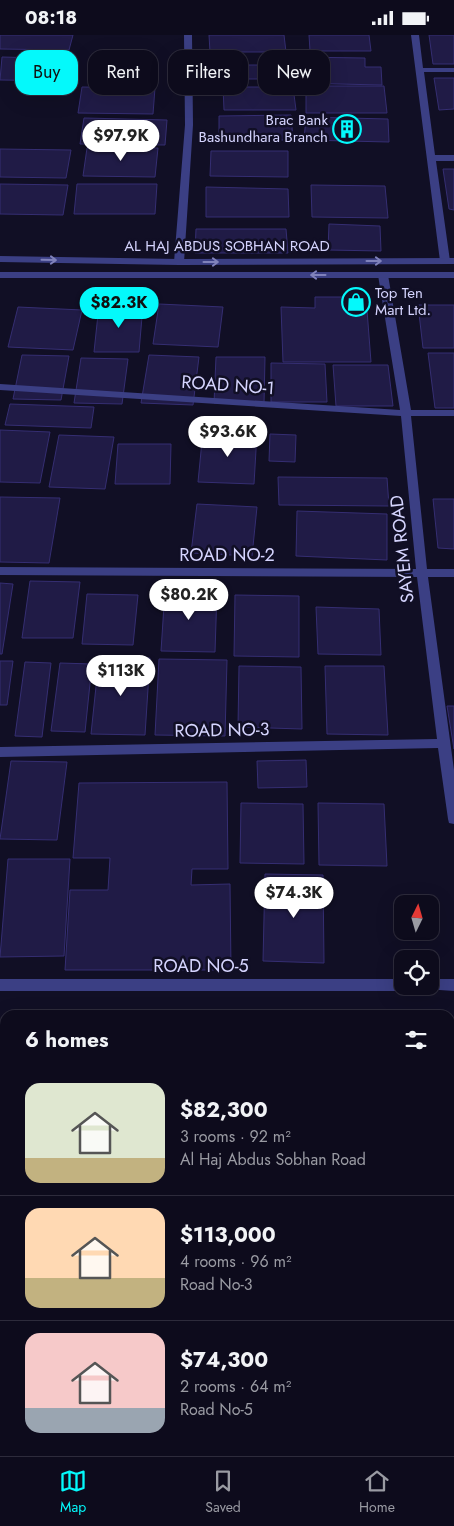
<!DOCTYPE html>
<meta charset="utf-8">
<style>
body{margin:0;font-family:Jost,sans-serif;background:#161425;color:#f1f3f6;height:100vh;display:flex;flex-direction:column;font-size:19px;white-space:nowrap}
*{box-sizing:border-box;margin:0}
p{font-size:16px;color:#9a9ba3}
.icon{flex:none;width:28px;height:28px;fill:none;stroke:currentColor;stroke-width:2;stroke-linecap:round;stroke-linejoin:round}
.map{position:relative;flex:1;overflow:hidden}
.side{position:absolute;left:0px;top:975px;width:455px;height:446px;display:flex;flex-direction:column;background:#0d0b1c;border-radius:15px 15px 0 0;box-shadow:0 5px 20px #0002,0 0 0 1px #2d2b3b}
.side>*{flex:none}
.guide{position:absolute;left:15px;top:15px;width:425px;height:45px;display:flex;gap:10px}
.needle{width:32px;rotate:5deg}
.controls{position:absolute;left:394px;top:860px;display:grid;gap:10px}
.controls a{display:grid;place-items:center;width:45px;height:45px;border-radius:10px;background:#0d0b1c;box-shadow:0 5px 20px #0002,0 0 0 1px #2d2b3b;font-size:25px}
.price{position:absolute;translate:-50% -42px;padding:0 11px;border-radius:18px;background:#fff;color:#222;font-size:16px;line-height:32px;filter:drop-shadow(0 1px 2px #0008)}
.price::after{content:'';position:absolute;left:50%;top:30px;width:15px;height:11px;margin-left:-8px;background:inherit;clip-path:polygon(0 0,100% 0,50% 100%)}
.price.current{background:#04f9fb;color:#111}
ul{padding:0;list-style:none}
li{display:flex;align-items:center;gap:15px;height:125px;padding:0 25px}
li+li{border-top:1px solid #2d2b3b}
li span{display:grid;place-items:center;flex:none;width:140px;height:100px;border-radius:15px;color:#555}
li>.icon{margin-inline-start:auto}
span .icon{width:60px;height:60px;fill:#fffc;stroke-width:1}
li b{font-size:21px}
h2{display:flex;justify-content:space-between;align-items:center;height:60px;padding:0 25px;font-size:21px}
.tag{padding:0 18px;border-radius:15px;background:#0d0b1c;box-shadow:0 5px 20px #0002,0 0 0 1px #2d2b3b;font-size:18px;line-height:45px}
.tag.current{background:#04f9fb;color:#111}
.status{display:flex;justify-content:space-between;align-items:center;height:35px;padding:0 25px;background:#0d0b1c;direction:ltr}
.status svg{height:14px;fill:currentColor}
.tab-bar{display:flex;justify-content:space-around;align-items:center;height:70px;border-top:1px solid #2d2b3b;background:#0d0b1c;font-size:14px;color:#9a9ba3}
.tab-bar a{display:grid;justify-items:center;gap:2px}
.tab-bar .current{color:#04f9fb}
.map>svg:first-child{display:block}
.building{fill:#201b46;stroke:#352e72}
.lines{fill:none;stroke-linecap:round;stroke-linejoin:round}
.minor{fill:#3b3f84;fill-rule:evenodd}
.tertiary{fill:#3b3f84;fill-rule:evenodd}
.oneway{stroke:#8082bb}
.labels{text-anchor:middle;stroke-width:5;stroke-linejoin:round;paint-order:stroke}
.far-poi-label{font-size:15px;fill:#d5d4fe;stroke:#110f25;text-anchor:end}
.far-street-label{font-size:15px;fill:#d5d4fe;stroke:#110f25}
.street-label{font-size:18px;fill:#d5d4fe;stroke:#110f25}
</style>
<div class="status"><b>08:18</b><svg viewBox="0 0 49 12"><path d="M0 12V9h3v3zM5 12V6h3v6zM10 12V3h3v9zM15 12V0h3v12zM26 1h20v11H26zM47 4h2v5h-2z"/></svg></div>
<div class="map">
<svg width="454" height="1421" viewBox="0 0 454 1421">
<rect width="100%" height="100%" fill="#110f25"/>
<g class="building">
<polygon points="0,0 73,0 69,15 0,14"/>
<polygon points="209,0 284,0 286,17 210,17"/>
<polygon points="309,0 369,0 371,16 310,16"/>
<polygon points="429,0 454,0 454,29 433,29"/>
<polygon points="2,22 77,24 72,46 0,45"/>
<polygon points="296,22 365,23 365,32 381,32 382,50 296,48"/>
<polygon points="244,30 293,30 294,44 244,44"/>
<polygon points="434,43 454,43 454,74 439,75"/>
<polygon points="306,51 384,51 387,78 306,78"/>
<polygon points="82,52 155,53 153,79 78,78"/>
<polygon points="223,52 293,52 296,75 224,75"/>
<polygon points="291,80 293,105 219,105 219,81"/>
<polygon points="306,82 388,84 389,107 304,105"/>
<polygon points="84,83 167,85 165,110 80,109"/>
<polygon points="87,113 158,113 155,142 83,141"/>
<polygon points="0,114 71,115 66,143 0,142"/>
<polygon points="211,116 288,116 288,142 210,141"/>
<polygon points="443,134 454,134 454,175 449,174"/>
<polygon points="0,149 68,150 63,180 0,179"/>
<polygon points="77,149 157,149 155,179 74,179"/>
<polygon points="311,150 385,151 388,183 312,182"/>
<polygon points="206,152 288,154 289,182 206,182"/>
<polygon points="329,189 380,191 381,216 328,215"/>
<polygon points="196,194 286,194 288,218 195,218"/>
<polygon points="315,262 366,262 371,327 283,327 281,272 315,273"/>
<polygon points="159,269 223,272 218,312 153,309"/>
<polygon points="99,270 143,270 139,317 94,317"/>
<polygon points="418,270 454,270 454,313 423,313"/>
<polygon points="18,272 82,275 73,315 8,312"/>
<polygon points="428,318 454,318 454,373 435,373"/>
<polygon points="22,320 69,321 61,365 13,364"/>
<polygon points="149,320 199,322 193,370 141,368"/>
<polygon points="216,322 265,322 264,369 214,368"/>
<polygon points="81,323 128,324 122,369 74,368"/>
<polygon points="271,328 325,329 327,367 271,367"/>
<polygon points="333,330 388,330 393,371 336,371"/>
<polygon points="10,369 94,372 91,393 5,390"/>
<polygon points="0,395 50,397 40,448 0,447"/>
<polygon points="203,396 257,398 254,449 198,447"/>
<polygon points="270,399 296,400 295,427 269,426"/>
<polygon points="59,400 114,402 105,454 49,452"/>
<polygon points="118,409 171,409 170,449 115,449"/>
<polygon points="278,442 387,443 389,471 279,470"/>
<polygon points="0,462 60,463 49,528 0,527"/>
<polygon points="433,464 454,464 454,514 438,513"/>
<polygon points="197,469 257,472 252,521 191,518"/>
<polygon points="297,476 387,479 387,525 296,521"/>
<polygon points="30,546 80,547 73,603 22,603"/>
<polygon points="0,548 13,549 2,619 0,619"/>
<polygon points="165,555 217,556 215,617 161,616"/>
<polygon points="87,559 138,560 133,610 82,609"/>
<polygon points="235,560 299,561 299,622 234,621"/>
<polygon points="316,572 379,574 381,620 318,619"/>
<polygon points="99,623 150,623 145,700 91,699"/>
<polygon points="159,624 227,625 225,701 155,700"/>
<polygon points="0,626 13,626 7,670 0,670"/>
<polygon points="25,627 51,628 42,702 15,701"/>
<polygon points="60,628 92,629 85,697 51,696"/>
<polygon points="239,631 301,632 302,694 238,692"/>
<polygon points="325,631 384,631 388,700 327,699"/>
<polygon points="447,671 454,671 454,714"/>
<polygon points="306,725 307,752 258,753 257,726"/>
<polygon points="11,726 67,727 57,805 0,804"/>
<polygon points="227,747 228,834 192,834 191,850 230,849 231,935 65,935 70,855 108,855 110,823 73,823 79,748"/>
<polygon points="241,768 303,769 304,829 240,828"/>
<polygon points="318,768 384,769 387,831 319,830"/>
<polygon points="8,824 70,824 64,921 0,922"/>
<polygon points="265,839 323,840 324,928 263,926"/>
</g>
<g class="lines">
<g class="minor">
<polygon points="184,0 192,0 193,90 184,227 179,230 174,227 185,90"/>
<polygon points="411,0 419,0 423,33 454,33 454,37 424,37 435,120 454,120 454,126 436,126 450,226 445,229 440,226"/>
<polygon points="383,237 388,240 411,375 454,375 454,381 411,381 427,534 454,534 454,542 428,542 454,735 454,789 449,788 448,784 438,713 0,722 0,712 437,704 417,542 0,540 0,532 416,534 401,381 0,355 0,349 400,375 378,240"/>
<polygon points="0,944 402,944 402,951 408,951 402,956 0,956"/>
<polygon points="430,944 454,944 454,956 425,954 424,951 430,951"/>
<rect x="450" y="1225" width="4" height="16"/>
<rect x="0" y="1231" width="5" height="16"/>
</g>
<g class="tertiary">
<polygon points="0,221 179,224 454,223 454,229 179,230 0,227"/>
<rect x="0" y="237" width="454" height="6"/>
</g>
</g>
<defs><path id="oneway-shaft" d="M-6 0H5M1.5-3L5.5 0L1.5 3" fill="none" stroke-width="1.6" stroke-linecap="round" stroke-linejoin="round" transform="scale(1.25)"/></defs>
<g class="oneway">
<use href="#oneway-shaft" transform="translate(49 225) rotate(1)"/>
<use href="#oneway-shaft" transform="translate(374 226)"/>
<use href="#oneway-shaft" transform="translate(211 227)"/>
<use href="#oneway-shaft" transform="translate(318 240) rotate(-180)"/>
</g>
<defs>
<symbol id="building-ring" viewBox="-11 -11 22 22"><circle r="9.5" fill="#110f25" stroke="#04f9fb" stroke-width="1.5"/><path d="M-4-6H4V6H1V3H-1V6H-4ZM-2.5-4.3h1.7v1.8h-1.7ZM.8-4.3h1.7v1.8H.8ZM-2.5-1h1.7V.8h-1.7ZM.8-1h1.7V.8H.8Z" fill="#04f9fb"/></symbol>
<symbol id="shop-ring" viewBox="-11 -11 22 22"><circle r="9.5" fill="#110f25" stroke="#04f9fb" stroke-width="1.5"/><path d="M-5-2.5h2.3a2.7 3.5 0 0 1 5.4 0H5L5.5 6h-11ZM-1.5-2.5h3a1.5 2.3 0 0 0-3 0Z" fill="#04f9fb"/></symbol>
</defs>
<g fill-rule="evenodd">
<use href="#building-ring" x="331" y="78" width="32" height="32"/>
<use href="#shop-ring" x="340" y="251" width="32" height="32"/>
</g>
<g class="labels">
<g class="far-poi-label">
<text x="328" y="90">Brac Bank<tspan x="328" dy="17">Bashundhara Branch</tspan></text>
<text x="375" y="263" text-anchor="start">Top Ten<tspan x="375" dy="17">Mart Ltd.</tspan></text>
</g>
<g class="far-street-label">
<text x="227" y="216">AL HAJ ABDUS SOBHAN ROAD</text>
</g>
<g class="street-label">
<text transform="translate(228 350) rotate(4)" y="6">ROAD NO-1</text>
<text transform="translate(402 514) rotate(-96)" y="6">SAYEM ROAD</text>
<text x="227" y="526">ROAD NO-2</text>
<text transform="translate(222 695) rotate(-1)" y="6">ROAD NO-3</text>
<text x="201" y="937">ROAD NO-5</text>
</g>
</g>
</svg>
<div class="controls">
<a><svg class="needle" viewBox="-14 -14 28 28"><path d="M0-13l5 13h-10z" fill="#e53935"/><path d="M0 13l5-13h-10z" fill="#9a9ba3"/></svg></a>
<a><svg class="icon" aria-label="locate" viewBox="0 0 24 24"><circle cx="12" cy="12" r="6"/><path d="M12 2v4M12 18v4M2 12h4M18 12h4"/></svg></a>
</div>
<b class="price" style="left:121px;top:127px">$97.9K</b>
<b class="price current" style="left:119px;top:294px">$82.3K</b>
<b class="price" style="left:228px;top:423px">$93.6K</b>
<b class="price" style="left:189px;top:586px">$80.2K</b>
<b class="price" style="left:121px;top:662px">$113K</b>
<b class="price" style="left:294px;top:884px">$74.3K</b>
<div class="guide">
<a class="tag current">Buy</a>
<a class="tag">Rent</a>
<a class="tag">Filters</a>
<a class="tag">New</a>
</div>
<section class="side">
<h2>6 homes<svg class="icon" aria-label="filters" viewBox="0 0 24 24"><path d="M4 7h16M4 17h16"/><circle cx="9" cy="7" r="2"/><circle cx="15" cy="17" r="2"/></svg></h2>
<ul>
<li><span style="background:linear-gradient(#dfe7d0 75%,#c2b280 0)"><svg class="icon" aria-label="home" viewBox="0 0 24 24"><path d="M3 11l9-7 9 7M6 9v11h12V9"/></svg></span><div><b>$82,300</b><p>3 rooms · 92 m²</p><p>Al Haj Abdus Sobhan Road</p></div></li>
<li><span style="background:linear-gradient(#ffd9b3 70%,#c2b280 0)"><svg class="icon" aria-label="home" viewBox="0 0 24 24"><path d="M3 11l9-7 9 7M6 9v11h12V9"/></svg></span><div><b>$113,000</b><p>4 rooms · 96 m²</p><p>Road No-3</p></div></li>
<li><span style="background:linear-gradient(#f6c9c9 75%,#9aa5b1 0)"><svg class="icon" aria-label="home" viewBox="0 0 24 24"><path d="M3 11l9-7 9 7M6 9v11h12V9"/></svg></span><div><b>$74,300</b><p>2 rooms · 64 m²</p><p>Road No-5</p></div></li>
</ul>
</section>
</div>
<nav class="tab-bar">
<a class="current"><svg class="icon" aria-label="map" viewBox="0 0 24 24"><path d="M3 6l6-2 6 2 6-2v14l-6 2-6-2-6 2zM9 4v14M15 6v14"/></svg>Map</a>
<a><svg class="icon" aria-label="saved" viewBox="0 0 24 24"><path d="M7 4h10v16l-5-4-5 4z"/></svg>Saved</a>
<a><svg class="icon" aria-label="home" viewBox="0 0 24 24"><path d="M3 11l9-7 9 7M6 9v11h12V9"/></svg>Home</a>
</nav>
